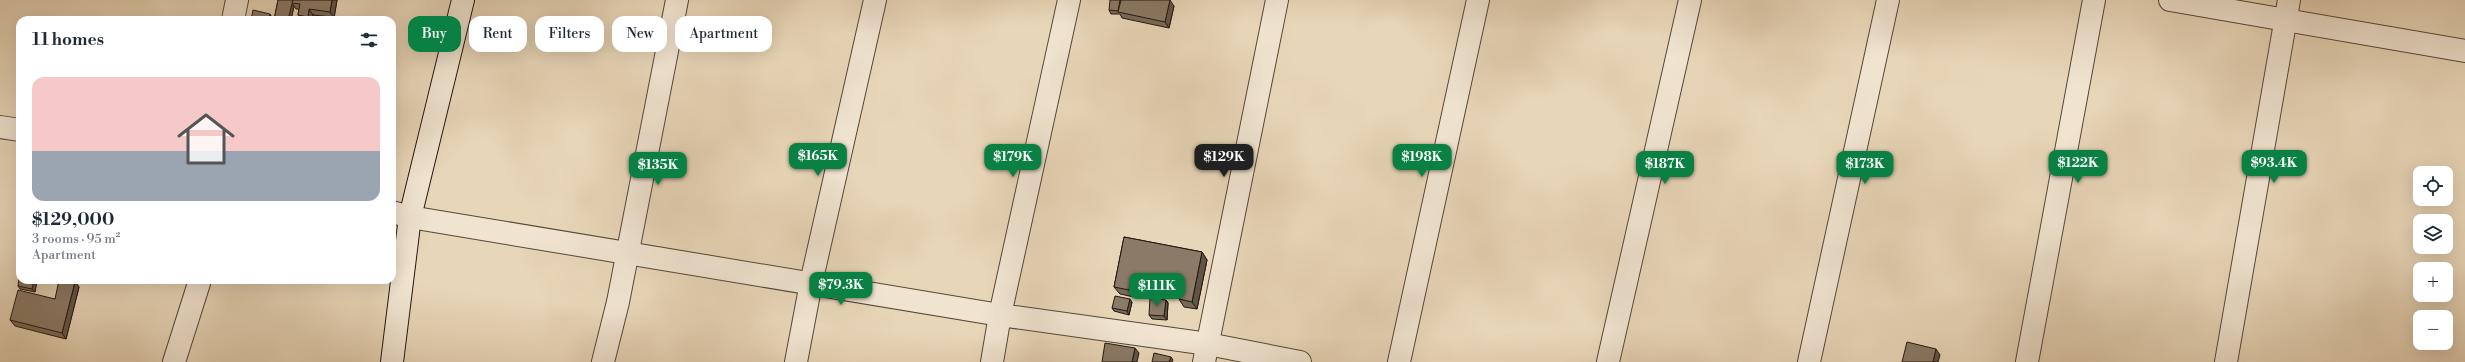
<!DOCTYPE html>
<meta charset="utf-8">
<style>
body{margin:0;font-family:"Libre Bodoni",serif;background:#f2f2f3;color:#1f2937;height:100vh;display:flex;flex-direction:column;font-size:15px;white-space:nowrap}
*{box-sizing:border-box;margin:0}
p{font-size:13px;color:#747a83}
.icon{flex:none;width:22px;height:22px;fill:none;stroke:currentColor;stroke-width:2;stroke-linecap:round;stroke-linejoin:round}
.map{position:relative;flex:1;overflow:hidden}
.side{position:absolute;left:16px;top:16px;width:380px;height:268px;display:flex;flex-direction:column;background:#fff;border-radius:12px;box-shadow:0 4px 16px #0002}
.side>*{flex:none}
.top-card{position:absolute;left:408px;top:16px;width:380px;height:36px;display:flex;gap:8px}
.controls{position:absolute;left:2413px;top:166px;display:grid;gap:8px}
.controls a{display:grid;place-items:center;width:40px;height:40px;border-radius:8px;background:#fff;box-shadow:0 4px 16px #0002;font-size:20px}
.price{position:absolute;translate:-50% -34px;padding:0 9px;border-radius:8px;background:#0b8043;color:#fff;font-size:13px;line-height:26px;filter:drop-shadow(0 1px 2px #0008)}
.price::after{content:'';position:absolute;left:50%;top:24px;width:12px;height:9px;margin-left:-6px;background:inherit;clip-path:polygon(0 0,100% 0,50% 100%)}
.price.active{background:#222;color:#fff}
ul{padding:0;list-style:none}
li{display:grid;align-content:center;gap:8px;height:212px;padding:0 16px}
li+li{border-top:1px solid #e0e1e3}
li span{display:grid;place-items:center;height:124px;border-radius:12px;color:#555}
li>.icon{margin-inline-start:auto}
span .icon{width:72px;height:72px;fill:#fffc;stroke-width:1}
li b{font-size:17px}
h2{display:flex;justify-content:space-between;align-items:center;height:48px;padding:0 16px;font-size:17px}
.tag{padding:0 14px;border-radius:12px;background:#fff;box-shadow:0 4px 16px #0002;font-size:14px;line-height:36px}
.tag.active{background:#0b8043;color:#fff}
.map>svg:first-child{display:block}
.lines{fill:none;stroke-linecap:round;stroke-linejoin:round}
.street-casing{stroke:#554739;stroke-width:24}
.secondary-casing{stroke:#24170f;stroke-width:24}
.street{stroke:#f0e4d1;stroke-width:22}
.secondary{stroke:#f0e4d1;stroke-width:22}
.wall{fill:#776959;stroke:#24170f}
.shaded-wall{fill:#615548;stroke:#24170f}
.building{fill:#8a7a67;stroke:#24170f}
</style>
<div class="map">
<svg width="2465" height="362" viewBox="0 0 2465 362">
<rect width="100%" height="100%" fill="#e8d6b8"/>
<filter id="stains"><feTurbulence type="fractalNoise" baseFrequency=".005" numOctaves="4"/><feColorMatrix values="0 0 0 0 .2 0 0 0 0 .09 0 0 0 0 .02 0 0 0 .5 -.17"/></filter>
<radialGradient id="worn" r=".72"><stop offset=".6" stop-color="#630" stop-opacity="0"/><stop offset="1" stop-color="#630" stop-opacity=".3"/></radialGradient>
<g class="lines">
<defs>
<g id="street">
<polyline points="2170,0 2465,51"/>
<polyline points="233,20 237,0"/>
<polyline points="0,127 20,130"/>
<polyline points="392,212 410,217 1000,315 1208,344 1300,362"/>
<polyline points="174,362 200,280"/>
<polyline points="603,362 618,302 677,0"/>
<polyline points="796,362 811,283 875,0"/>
<polyline points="992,362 1000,315 1069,0"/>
<polyline points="1204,362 1277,0"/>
<polyline points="1399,362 1478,0"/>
<polyline points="1608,362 1690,0"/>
<polyline points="1809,362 1888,0"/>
<polyline points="2027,362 2094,0"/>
<polyline points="2226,362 2289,0"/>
</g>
<polyline id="secondary" points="392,362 410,217 463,0"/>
</defs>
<use href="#street" class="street-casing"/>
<use href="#secondary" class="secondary-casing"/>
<use href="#street" class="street"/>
<use href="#secondary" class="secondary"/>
</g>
<g class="wall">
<polygon points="278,0 337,0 334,18 333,18 334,20 313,20 315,15 313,15 312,20 301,20 298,15 299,9 296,9 294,6 291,20 274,20"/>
<polygon points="1120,0 1121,1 1174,6 1169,28 1122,18 1120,14 1111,14 1109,10"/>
<polygon points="1124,237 1202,252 1207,260 1197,309 1184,307 1179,299 1180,295 1136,286 1134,297 1120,294 1114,287"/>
<polygon points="37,280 35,292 20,289 18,286"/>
<polygon points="75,282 79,287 66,339 15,326 10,320 55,299"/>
<polygon points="1166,300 1168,303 1167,320 1152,319 1149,315"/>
<polygon points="1132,302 1129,315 1114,311 1112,308"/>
</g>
<g class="shaded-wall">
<polygon points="332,0 337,0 334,18 330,12"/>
<polygon points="1170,0 1174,6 1169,28 1165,22"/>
<polygon points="292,3 294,6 291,20 288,20"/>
<polygon points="309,9 313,15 312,20 310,20 308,17"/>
<polygon points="270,14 272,17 271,20 268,20"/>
<polygon points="1202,252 1207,260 1197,309 1192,302"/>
<polygon points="1131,279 1136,286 1134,297 1129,290"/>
<polygon points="34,280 37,280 35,292 32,289"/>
<polygon points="75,282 79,287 66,339 62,333"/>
<polygon points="1130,299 1132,302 1129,315 1127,311"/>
<polygon points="1166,300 1168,303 1167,320 1164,316"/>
<polygon points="1135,348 1139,353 1137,362 1132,362"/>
<polygon points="1936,349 1940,355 1938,362 1933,362"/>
<polygon points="1171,357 1173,360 1172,362 1169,362"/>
</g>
<g class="building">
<polygon points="278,0 293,0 288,20 274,20"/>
<polygon points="293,0 332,0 330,12 309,9 308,17 298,15 300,4 292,3"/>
<polygon points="1110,0 1120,0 1118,11 1109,10"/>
<polygon points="1121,0 1170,0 1165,22 1118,12"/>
<polygon points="253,10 270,14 268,20 251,20"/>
<polygon points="313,15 332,17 332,20 313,20"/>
<polygon points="1124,237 1202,252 1192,302 1179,299 1181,288 1131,279 1129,290 1114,287"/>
<polygon points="20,272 20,280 34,280 32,289 18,286"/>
<polygon points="59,280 69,280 75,282 62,333 10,320 18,290 55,299"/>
<polygon points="1115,296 1130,299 1127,311 1112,308"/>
<polygon points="1150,298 1166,300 1164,316 1149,315"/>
<polygon points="1907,342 1936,349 1933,362 1902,362"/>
<polygon points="1105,343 1135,348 1132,362 1102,362"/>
<polygon points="1154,353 1171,357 1169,362 1152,362"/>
</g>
<rect width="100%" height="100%" filter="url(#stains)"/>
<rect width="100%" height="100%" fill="url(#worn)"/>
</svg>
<div class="controls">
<a><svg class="icon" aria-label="locate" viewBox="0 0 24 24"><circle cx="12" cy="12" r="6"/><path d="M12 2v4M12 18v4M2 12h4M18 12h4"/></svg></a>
<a><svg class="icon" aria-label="layers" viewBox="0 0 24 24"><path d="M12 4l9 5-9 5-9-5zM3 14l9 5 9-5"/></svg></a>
<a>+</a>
<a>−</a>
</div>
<b class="price" style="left:818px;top:177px">$165K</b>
<b class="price" style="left:1013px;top:178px">$179K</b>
<b class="price active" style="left:1224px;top:178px">$129K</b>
<b class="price" style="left:1422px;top:178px">$198K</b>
<b class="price" style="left:2078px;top:184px">$122K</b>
<b class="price" style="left:2274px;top:184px">$93.4K</b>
<b class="price" style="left:1665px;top:185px">$187K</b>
<b class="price" style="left:1865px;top:185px">$173K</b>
<b class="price" style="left:658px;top:186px">$135K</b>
<b class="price" style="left:841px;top:306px">$79.3K</b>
<b class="price" style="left:1157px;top:307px">$111K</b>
<div class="top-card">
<a class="tag active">Buy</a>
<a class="tag">Rent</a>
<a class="tag">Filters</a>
<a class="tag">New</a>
<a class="tag">Apartment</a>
</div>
<section class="side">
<h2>11 homes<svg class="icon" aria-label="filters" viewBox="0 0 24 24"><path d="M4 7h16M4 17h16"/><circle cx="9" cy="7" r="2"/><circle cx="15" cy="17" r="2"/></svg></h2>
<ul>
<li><span style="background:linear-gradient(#f6c9c9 60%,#9aa5b1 0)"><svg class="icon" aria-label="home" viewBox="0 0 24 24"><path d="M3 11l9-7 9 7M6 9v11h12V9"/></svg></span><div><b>$129,000</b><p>3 rooms · 95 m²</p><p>Apartment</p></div></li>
</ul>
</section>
</div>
